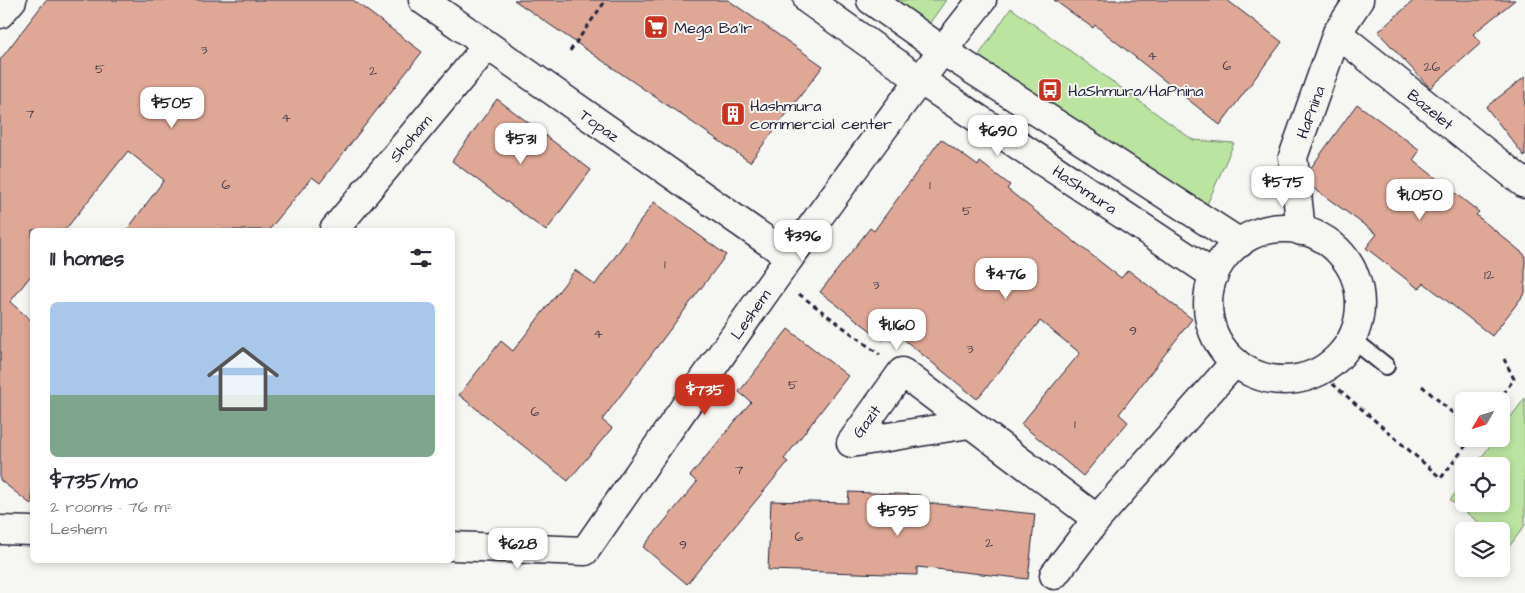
<!DOCTYPE html>
<meta charset="utf-8">
<style>
body{margin:0;font-family:"Architects Daughter",sans-serif;background:#f2f2f3;color:#2b2b33;height:100vh;display:flex;flex-direction:column;font-size:19px;white-space:nowrap}
*{box-sizing:border-box;margin:0}
p{font-size:16px;color:#7c7c81}
.icon{flex:none;width:28px;height:28px;fill:none;stroke:currentColor;stroke-width:2;stroke-linecap:round;stroke-linejoin:round}
.map{position:relative;flex:1;overflow:hidden}
.drawer{position:absolute;left:30px;top:228px;width:425px;height:335px;display:flex;flex-direction:column;background:#fff;border-radius:8px;box-shadow:0 2px 8px #0003}
.drawer>*{flex:none}
.needle{width:32px;rotate:231deg}
.fabs{position:absolute;left:1455px;top:392px;display:grid;gap:10px}
.fabs a{display:grid;place-items:center;width:55px;height:55px;border-radius:8px;background:#fff;box-shadow:0 2px 8px #0003;font-size:25px}
.price{position:absolute;translate:-50% -42px;padding:0 11px;border-radius:10px;background:#fff;color:#222;font-size:16px;line-height:32px;filter:drop-shadow(0 1px 2px #0008)}
.price::after{content:'';position:absolute;left:50%;top:30px;width:15px;height:11px;margin-left:-8px;background:inherit;clip-path:polygon(0 0,100% 0,50% 100%)}
.price.current{background:#c8321e;color:#fff}
ul{padding:0;list-style:none}
li{display:grid;align-content:center;gap:10px;height:265px;padding:0 20px}
li+li{border-top:1px solid #e1e1e2}
li span{display:grid;place-items:center;height:155px;border-radius:8px;color:#555}
li>.icon{margin-inline-start:auto}
span .icon{width:90px;height:90px;fill:#fffc;stroke-width:1}
li b{font-size:21px}
h2{display:flex;justify-content:space-between;align-items:center;height:60px;padding:0 20px;font-size:21px}
.map>svg:first-child{display:block}
.green{fill:#bbe4a0;stroke:#6e836e}
.building{fill:#dfa896;stroke:#22223b}
.lines{fill:none;stroke-linecap:round;stroke-linejoin:round}
.lane-casing{stroke:#22223b;stroke-width:20}
.street-casing{stroke:#22223b;stroke-width:31}
.path{stroke:#22223b;stroke-width:3;stroke-dasharray:5 4;stroke-linecap:butt}
.lane{stroke:#f6f6f2;stroke-width:16}
.street{stroke:#f6f6f2;stroke-width:28}
.labels{text-anchor:middle;stroke-width:4;stroke-linejoin:round;paint-order:stroke}
.number-label{font-size:14px;fill:#514452}
.poi-label{font-size:16px;fill:#22223b;stroke:#f6f6f2;text-anchor:start}
.street-label{font-size:16px;fill:#22223b;stroke:#f6f6f2}
</style>
<div class="map">
<svg width="1525" height="593" viewBox="0 0 1525 593">
<rect width="100%" height="100%" fill="#f6f6f2"/>
<filter id="ink" filterUnits="userSpaceOnUse"><feTurbulence type="fractalNoise" baseFrequency=".02" numOctaves="2"/><feDisplacementMap in="SourceGraphic" scale="10" xChannelSelector="R" yChannelSelector="G"/><feConvolveMatrix kernelMatrix="1 2 1 2 8 2 1 2 1" color-interpolation-filters="sRGB"/></filter>
<g filter="url(#ink)">
<g class="green">
<polygon points="887,0 946,0 927,27"/>
<polygon points="1011,8 1193,140 1234,143 1201,218 977,58"/>
<polygon points="1525,398 1525,525 1509,547 1501,541 1501,531 1490,531 1450,500 1464,482 1464,504 1501,504 1501,466 1475,466 1495,439 1501,439 1501,430"/>
</g>
<g class="building">
<polygon points="46,0 353,0 422,52 320,183 312,177 269,230 127,230 164,180 128,151 65,230 32,230 32,274 10,302 32,321 32,505 0,480 0,60"/>
<polygon points="514,0 728,0 823,66 750,162"/>
<polygon points="1054,0 1227,0 1282,42 1220,125 1095,25 1093,28"/>
<polygon points="1414,0 1515,0 1473,34 1481,43 1430,88 1378,32"/>
<polygon points="1525,77 1525,157 1486,107"/>
<polygon points="497,99 591,170 546,231 452,161"/>
<polygon points="1357,104 1420,150 1413,160 1479,212 1476,215 1525,255 1525,293 1492,336 1424,283 1419,289 1366,248 1377,234 1312,187 1310,169"/>
<polygon points="941,139 978,166 980,162 1010,185 1007,189 1121,278 1128,270 1192,319 1119,414 1128,422 1083,476 1021,424 1080,353 1040,321 977,399 891,329 883,340 820,292 870,228 874,231"/>
<polygon points="654,202 726,255 602,420 612,428 568,481 459,395 501,341 513,351 575,270 595,285"/>
<polygon points="788,329 848,376 784,459 788,462 687,584 643,547 697,482 690,476 751,402 739,392"/>
<polygon points="849,492 920,495 920,502 1035,514 1028,579 917,567 917,575 768,570 771,501 848,503"/>
</g>
<g class="lines">
<defs>
<polyline id="lane" points="1352,339 1386,366"/>
<g id="street">
<polyline points="423,0 790,257"/>
<polyline points="808,0 920,80 1214,275"/>
<polyline points="871,0 942,50 1240,243"/>
<polyline points="0,14 12,0"/>
<polyline points="1337,33 1525,184"/>
<circle cx="1284" cy="304" r="76"/>
<polyline points="334,230 487,46"/>
<polyline points="1301,231 1293,157 1337,33 1359,0"/>
<polyline points="969,424 851,443 902,372 1097,519"/>
<polyline points="0,530 32,531"/>
<path d="M452 546 585 551C714 365 841 178 982 0"/>
<polyline points="1054,575 1097,519 1235,362"/>
</g>
</defs>
<use href="#lane" class="lane-casing"/>
<use href="#street" class="street-casing"/>
<g class="path">
<polyline points="570,51 606,0"/>
<polyline points="799,294 880,355"/>
<polyline points="1319,372 1441,478 1471,439"/>
<polyline points="1422,386 1464,423"/>
<polyline points="1498,401 1514,379 1504,359"/>
</g>
<use href="#lane" class="lane"/>
<use href="#street" class="street"/>
</g>
</g>
<defs>
<symbol id="supermarket-square" viewBox="-11 -11 22 22"><rect x="-9" y="-9" width="18" height="18" rx="4" fill="#c8321e" stroke="#f6f6f2"/><path d="M-6-5.5h2.5l.6 2H6L4.5 2H-2.5L-4.4-4H-6ZM-1.5 3.2a1.3 1.3 0 1 0 .1 0ZM3 3.2a1.3 1.3 0 1 0 .1 0Z" fill="#fff"/></symbol>
<symbol id="bus-square" viewBox="-11 -11 22 22"><rect x="-9" y="-9" width="18" height="18" rx="4" fill="#c8321e" stroke="#f6f6f2"/><path d="M-5-6H5V4H4V6H2V4H-2V6H-4V4H-5ZM-3.5-4V0h7V-4ZM-3.5 1.2v1.5H-2V1.2ZM2 1.2v1.5H3.5V1.2Z" fill="#fff"/></symbol>
<symbol id="building-square" viewBox="-11 -11 22 22"><rect x="-9" y="-9" width="18" height="18" rx="4" fill="#c8321e" stroke="#f6f6f2"/><path d="M-4-6H4V6H1V3H-1V6H-4ZM-2.5-4.3h1.7v1.8h-1.7ZM.8-4.3h1.7v1.8H.8ZM-2.5-1h1.7V.8h-1.7ZM.8-1h1.7V.8H.8Z" fill="#fff"/></symbol>
</defs>
<g fill-rule="evenodd">
<use href="#supermarket-square" x="642" y="13" width="28" height="28"/>
<use href="#bus-square" x="1036" y="76" width="28" height="28"/>
<use href="#building-square" x="719" y="100" width="28" height="28"/>
</g>
<g class="labels">
<g class="number-label">
<text x="204" y="54">3</text>
<text x="1152" y="60">4</text>
<text x="1227" y="70">6</text>
<text x="1432" y="71">26</text>
<text x="100" y="73">5</text>
<text x="373" y="75">2</text>
<text x="30" y="118">7</text>
<text x="286" y="122">4</text>
<text x="226" y="189">6</text>
<text x="930" y="189">1</text>
<text x="967" y="215">5</text>
<text x="665" y="268">1</text>
<text x="1489" y="279">12</text>
<text x="876" y="289">3</text>
<text x="1133" y="335">9</text>
<text x="598" y="338">4</text>
<text x="970" y="353">3</text>
<text x="793" y="389">5</text>
<text x="535" y="416">6</text>
<text x="1075" y="428">1</text>
<text x="739" y="474">7</text>
<text x="799" y="541">6</text>
<text x="989" y="547">2</text>
<text x="683" y="549">9</text>
</g>
<g class="poi-label">
<text x="674" y="33">Mega Ba'Ir</text>
<text x="1068" y="96">HaShmura/HaPnina</text>
<text x="750" y="111">Hashmura<tspan x="750" dy="18">commercial center</tspan></text>
</g>
<g class="street-label">
<text transform="translate(1431 109) rotate(39)" y="6">Bazelet</text>
<text transform="translate(1310 112) rotate(-70)" y="6">HaPnina</text>
<text transform="translate(600 125) rotate(35)" y="6">Topaz</text>
<text transform="translate(410 138) rotate(-50)" y="6">Shoham</text>
<text transform="translate(1085 189) rotate(34)" y="6">HaShmura</text>
<text transform="translate(750 314) rotate(-55)" y="6">Leshem</text>
<text transform="translate(866 421) rotate(-54)" y="6">Gazit</text>
</g>
</g>
</svg>
<div class="fabs">
<a><svg class="needle" viewBox="-14 -14 28 28"><path d="M0-13l5 13h-10z" fill="#e53935"/><path d="M0 13l5-13h-10z" fill="#7c7c81"/></svg></a>
<a><svg class="icon" aria-label="locate" viewBox="0 0 24 24"><circle cx="12" cy="12" r="6"/><path d="M12 2v4M12 18v4M2 12h4M18 12h4"/></svg></a>
<a><svg class="icon" aria-label="layers" viewBox="0 0 24 24"><path d="M12 4l9 5-9 5-9-5zM3 14l9 5 9-5"/></svg></a>
</div>
<b class="price" style="left:172px;top:129px">$505</b>
<b class="price" style="left:998px;top:157px">$690</b>
<b class="price" style="left:521px;top:165px">$531</b>
<b class="price" style="left:1283px;top:208px">$575</b>
<b class="price" style="left:1420px;top:221px">$1,050</b>
<b class="price" style="left:803px;top:262px">$396</b>
<b class="price" style="left:1006px;top:300px">$476</b>
<b class="price" style="left:897px;top:351px">$1,160</b>
<b class="price current" style="left:705px;top:416px">$735</b>
<b class="price" style="left:898px;top:537px">$595</b>
<b class="price" style="left:518px;top:570px">$628</b>
<section class="drawer">
<h2>11 homes<svg class="icon" aria-label="filters" viewBox="0 0 24 24"><path d="M4 7h16M4 17h16"/><circle cx="9" cy="7" r="2"/><circle cx="15" cy="17" r="2"/></svg></h2>
<ul>
<li><span style="background:linear-gradient(#a9c7e8 60%,#7fa58c 0)"><svg class="icon" aria-label="home" viewBox="0 0 24 24"><path d="M3 11l9-7 9 7M6 9v11h12V9"/></svg></span><div><b>$735/mo</b><p>2 rooms · 76 m²</p><p>Leshem</p></div></li>
</ul>
</section>
</div>
